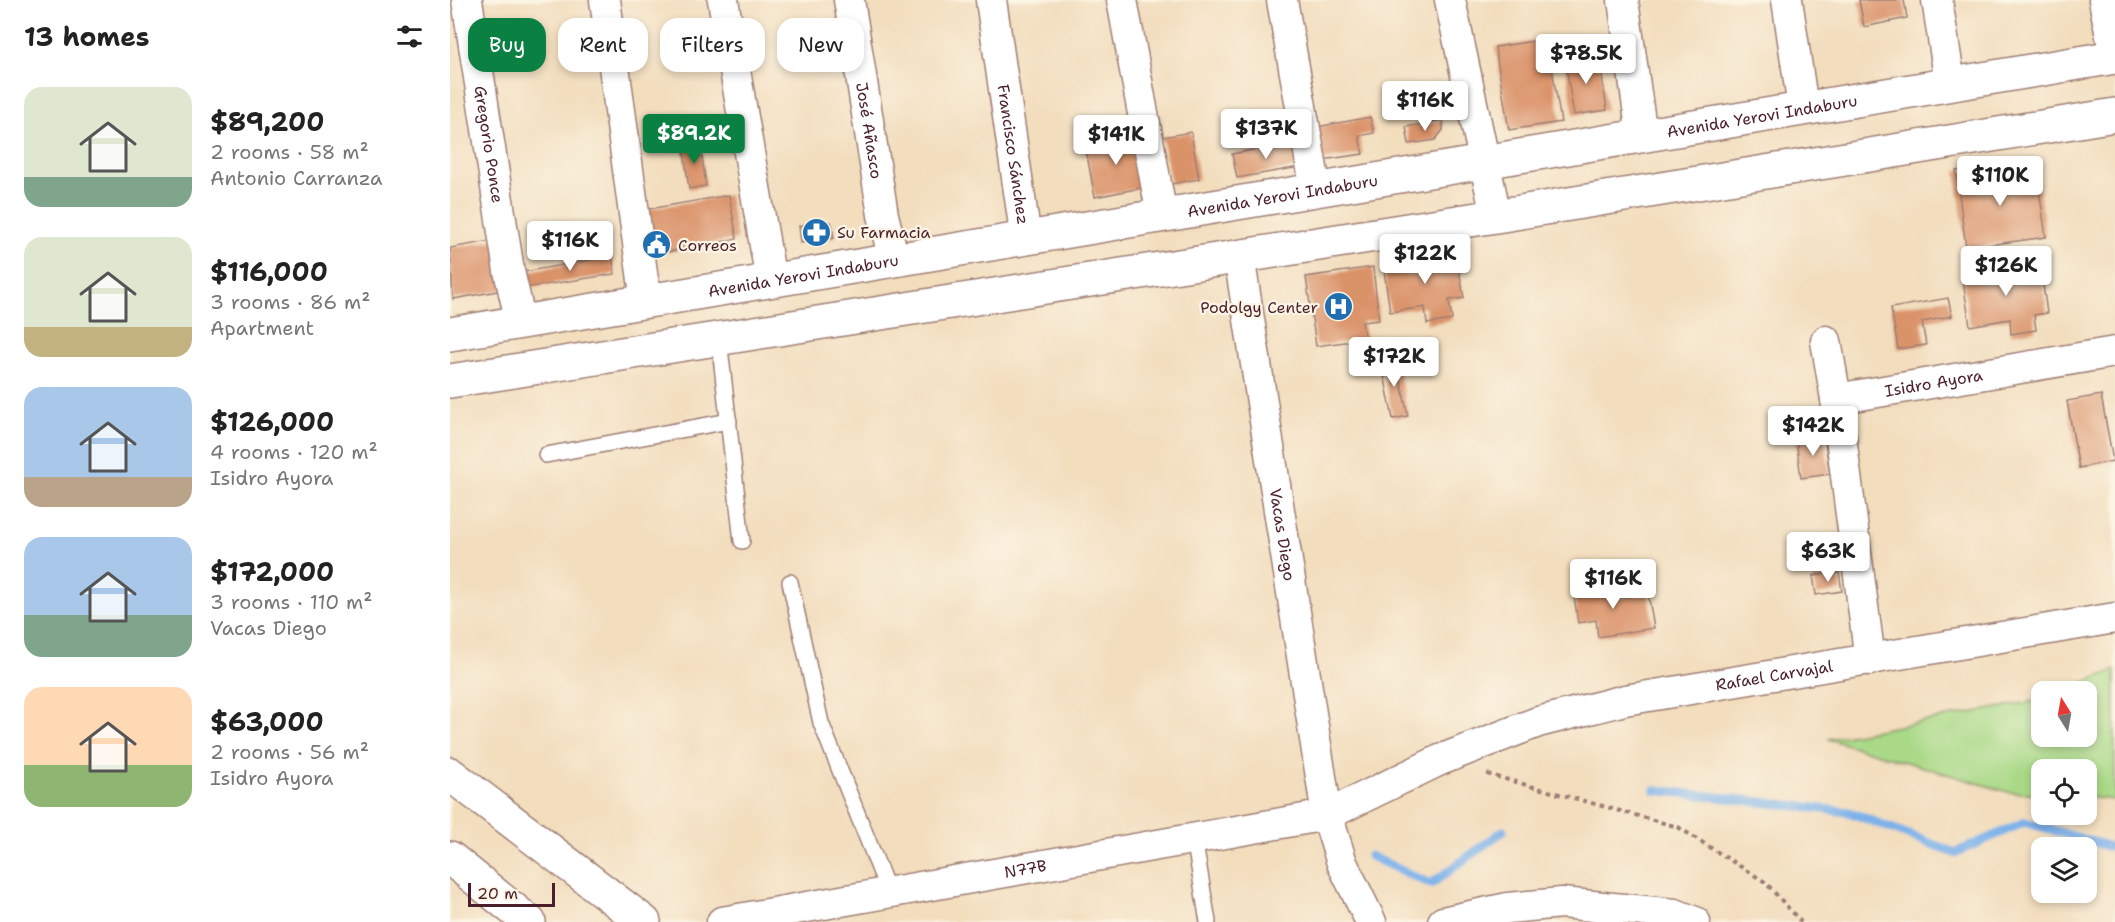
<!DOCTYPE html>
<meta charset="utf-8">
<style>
body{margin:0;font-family:"Shantell Sans",sans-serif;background:#f6f6f6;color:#222;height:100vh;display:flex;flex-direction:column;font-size:22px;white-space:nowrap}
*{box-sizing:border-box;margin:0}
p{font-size:20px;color:#767676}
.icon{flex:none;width:33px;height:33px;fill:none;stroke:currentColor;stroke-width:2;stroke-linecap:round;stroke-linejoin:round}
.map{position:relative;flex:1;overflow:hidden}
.sheet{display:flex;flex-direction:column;background:#fff;width:450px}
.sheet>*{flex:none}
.top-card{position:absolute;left:18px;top:18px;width:570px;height:54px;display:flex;gap:12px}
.needle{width:39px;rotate:349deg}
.fabs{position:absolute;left:1581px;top:681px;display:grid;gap:12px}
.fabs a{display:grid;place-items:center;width:66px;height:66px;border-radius:12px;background:#fff;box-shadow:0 3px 9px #0003;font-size:30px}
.scale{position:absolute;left:18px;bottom:15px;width:87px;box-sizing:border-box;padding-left:6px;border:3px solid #4a1f2b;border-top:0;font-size:16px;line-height:21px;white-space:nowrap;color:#4a1f2b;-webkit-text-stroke:4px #fcf5e5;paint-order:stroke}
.price{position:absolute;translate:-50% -51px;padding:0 14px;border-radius:6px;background:#fff;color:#222;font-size:20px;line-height:39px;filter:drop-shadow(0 2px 3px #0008)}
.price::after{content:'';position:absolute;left:50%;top:36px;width:18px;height:14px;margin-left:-9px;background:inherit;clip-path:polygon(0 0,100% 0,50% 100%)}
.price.on{background:#0b8043;color:#fff}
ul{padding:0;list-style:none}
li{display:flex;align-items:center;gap:18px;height:150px;padding:0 24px}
li span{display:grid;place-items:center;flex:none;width:168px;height:120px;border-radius:18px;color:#555}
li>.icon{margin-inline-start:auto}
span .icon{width:72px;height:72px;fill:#fffc;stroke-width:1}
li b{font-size:26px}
h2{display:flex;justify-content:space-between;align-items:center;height:72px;padding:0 24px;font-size:26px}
.pill{padding:0 21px;border-radius:18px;background:#fff;box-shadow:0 3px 9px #0003;font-size:21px;line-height:54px}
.pill.on{background:#0b8043;color:#fff}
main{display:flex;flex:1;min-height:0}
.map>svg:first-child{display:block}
.green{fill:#a9d987;stroke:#7a7c59;stroke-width:1.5}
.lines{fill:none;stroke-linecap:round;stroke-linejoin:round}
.stream{stroke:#7bb1ea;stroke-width:9}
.building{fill:#da9269}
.service-casing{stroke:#9e7e74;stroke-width:18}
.minor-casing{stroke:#9e7e74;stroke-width:33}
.tertiary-casing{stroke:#9e7e74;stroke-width:36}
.primary-casing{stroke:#9e7e74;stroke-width:36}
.path{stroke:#9e7e74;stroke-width:4;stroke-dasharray:4.5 4.5;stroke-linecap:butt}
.service{stroke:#fff;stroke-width:15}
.minor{stroke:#fff;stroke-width:30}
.tertiary{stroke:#fff;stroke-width:33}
.primary{stroke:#fff;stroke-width:33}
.labels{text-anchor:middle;stroke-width:4.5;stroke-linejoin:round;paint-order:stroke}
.street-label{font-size:16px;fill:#4a1f2b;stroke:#fcf5e5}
.poi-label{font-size:16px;fill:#4a1f2b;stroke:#fcf5e5;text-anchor:start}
</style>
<main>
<section class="sheet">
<h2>13 homes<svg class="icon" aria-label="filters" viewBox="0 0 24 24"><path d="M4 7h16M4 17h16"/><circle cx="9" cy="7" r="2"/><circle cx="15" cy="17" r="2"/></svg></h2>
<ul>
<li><span style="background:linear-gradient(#dfe7d0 75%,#7fa58c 0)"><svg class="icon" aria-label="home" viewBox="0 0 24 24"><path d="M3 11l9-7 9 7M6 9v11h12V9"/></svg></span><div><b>$89,200</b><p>2 rooms · 58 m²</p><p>Antonio Carranza</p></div></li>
<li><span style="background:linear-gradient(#dfe7d0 75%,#c2b280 0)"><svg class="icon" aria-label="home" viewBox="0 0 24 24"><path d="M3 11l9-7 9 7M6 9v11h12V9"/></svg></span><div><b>$116,000</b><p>3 rooms · 86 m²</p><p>Apartment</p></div></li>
<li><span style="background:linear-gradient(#a9c7e8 75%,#b9a48a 0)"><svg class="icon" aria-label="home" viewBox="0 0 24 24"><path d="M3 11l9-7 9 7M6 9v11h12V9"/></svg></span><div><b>$126,000</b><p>4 rooms · 120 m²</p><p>Isidro Ayora</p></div></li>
<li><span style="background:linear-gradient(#a9c7e8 65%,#7fa58c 0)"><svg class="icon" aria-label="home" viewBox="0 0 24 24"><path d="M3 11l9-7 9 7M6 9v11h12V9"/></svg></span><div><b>$172,000</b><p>3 rooms · 110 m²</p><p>Vacas Diego</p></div></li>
<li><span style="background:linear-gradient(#ffd9b3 65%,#8fb573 0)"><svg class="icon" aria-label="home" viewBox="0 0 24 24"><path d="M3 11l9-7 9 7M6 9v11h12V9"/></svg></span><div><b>$63,000</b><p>2 rooms · 56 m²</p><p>Isidro Ayora</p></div></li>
</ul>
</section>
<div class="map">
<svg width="1665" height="922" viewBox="0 0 1665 922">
<rect width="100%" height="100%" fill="#fcf5e5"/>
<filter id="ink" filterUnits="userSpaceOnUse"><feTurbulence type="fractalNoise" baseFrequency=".0167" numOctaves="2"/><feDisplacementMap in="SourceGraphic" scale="12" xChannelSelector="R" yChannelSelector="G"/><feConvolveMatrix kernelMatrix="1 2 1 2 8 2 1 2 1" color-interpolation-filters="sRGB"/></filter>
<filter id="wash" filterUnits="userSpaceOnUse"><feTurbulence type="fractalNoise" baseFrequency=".008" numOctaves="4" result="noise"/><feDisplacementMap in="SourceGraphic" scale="24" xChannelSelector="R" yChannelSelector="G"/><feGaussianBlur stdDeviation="1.35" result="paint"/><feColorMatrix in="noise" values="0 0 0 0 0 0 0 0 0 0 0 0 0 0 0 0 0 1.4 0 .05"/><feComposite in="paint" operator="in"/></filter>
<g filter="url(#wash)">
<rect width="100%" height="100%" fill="#f2ddbd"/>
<polygon class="green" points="1665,670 1665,800 1637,797 1636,770 1592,770 1591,794 1558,792 1378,739 1591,700 1592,736 1636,736 1636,692 1612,691"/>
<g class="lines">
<g class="stream">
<polyline points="1205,790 1399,812 1505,853 1575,822 1660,847 1665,846"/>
<polyline points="920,856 981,884 1053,831"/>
</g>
</g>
<g id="blocks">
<g class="building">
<polygon points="1409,0 1454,0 1457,18 1414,27"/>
<polygon points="1097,39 1111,122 1059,130 1045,47"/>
<polygon points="1149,56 1157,110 1124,115 1115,61"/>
<polygon points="920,117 924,133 909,136 913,154 872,160 866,127"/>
<polygon points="993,120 993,130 985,140 959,144 956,127"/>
<polygon points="741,132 749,179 721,184 712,137"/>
<polygon points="686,135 696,187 645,197 635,145"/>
<polygon points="250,141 256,186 239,189 233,144"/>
<polygon points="845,142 850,167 787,178 782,154"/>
<polygon points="1585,162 1596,237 1516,248 1506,171 1545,166 1548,191 1565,188 1562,165"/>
<polygon points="279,195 287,239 201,255 193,210"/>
<polygon points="381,222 384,238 351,243 349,226"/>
<polygon points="46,240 54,290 3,299 0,248"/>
<polygon points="1006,252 1014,298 999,300 1002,320 977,324 975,307 940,312 933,263"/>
<polygon points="162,256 165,274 75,288 73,272"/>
<polygon points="1590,263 1597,313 1584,315 1586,330 1561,334 1560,319 1520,326 1512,275"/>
<polygon points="923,267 929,320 912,322 916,339 866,346 856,277"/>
<polygon points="1498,298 1502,316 1472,322 1476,345 1448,349 1441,308"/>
<polygon points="946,358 958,416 943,419 931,360"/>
<polygon points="1651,395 1663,461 1629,468 1617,401"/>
<polygon points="1374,436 1380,474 1351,478 1346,440"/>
<polygon points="1389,572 1392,591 1366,595 1363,576"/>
<polygon points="1167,582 1170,598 1198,593 1204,628 1148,637 1146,620 1128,623 1123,589"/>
</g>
</g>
</g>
<g filter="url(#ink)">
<use href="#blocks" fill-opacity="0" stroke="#9e7e74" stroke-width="1.5"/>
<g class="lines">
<defs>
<g id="service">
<polyline points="269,339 292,541"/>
<polyline points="96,455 279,421"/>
<polyline points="340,582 371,723 439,893"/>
<polyline points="744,838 758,922"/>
</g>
<g id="minor">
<path id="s1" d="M17 0 59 271 71 323"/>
<polyline points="155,0 196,302"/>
<polyline points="273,0 321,281"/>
<path id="s2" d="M399 0 433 215 444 260"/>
<path id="s3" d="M541 0 576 239"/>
<polyline points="672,0 712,216"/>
<polyline points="832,0 866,191"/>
<polyline points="1000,0 1046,216"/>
<polyline points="1173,0 1192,136"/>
<polyline points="1337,0 1353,108"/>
<polyline points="1487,0 1500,83"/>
<polyline points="1654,0 1665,57"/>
<path id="s4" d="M789 256 877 815 892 863 921 922"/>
<polyline points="1376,341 1386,399 1420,660"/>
<path id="s5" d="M1386 399 1665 352"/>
<path id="s6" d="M272 922 877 815 990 760 1088 722 1175 700 1665 618"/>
<polyline points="993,922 1058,908 1112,903 1225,914 1245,922"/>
</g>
<g id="tertiary">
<path id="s7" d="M0 334 1665 57"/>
<polyline points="0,381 1046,216 1665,115"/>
</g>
<g id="primary">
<polyline points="0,774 194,922"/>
<polyline points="0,858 79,922"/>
</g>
</defs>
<use href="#service" class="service-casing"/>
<use href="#minor" class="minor-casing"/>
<use href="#tertiary" class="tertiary-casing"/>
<use href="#primary" class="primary-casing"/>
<polyline class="path" points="1037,774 1228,827 1315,882 1351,922"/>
<use href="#service" class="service"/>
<use href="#minor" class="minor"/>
<use href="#tertiary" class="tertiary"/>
<use href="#primary" class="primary"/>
</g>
</g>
<defs>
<symbol id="pharmacy-disc" viewBox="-11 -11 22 22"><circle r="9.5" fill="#1f6fb2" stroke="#fcf5e5"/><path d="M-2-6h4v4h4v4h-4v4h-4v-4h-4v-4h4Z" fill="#fff"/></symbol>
<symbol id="civic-disc" viewBox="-11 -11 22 22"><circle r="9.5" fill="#1f6fb2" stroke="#fcf5e5"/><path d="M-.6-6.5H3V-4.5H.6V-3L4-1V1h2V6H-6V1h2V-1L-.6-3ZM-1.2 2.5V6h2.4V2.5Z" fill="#fff"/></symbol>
<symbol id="hospital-disc" viewBox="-11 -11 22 22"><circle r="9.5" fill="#1f6fb2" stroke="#fcf5e5"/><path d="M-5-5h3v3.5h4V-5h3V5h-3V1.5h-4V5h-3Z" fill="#fff"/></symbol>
</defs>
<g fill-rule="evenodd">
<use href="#pharmacy-disc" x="350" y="216" width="33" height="33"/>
<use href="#civic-disc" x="190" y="228" width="33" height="33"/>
<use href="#hospital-disc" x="872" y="290" width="33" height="33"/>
</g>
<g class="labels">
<g class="street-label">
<text dy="6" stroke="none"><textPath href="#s7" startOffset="1330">Avenida Yerovi Indaburu</textPath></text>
<text dy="6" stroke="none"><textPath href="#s2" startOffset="132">José Añasco</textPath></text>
<text dy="6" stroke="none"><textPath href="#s1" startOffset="146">Gregorio Ponce</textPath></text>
<text dy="6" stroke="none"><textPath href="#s3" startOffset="156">Francisco Sánchez</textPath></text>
<text dy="6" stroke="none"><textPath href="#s7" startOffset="844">Avenida Yerovi Indaburu</textPath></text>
<text dy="6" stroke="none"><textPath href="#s7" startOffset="358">Avenida Yerovi Indaburu</textPath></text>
<text dy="6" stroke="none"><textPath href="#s5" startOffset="99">Isidro Ayora</textPath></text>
<text dy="6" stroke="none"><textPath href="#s4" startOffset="282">Vacas Diego</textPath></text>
<text dy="6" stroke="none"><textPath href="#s6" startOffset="1086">Rafael Carvajal</textPath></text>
<text dy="6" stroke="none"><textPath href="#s6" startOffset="308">N77B</textPath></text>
</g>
<g class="poi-label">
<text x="387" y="238">Su Farmacia</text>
<text x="228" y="251">Correos</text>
<text x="868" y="313" text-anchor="end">Podolgy Center</text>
</g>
</g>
</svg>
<div class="fabs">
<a><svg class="needle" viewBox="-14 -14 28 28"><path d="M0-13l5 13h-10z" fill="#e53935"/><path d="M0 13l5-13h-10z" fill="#767676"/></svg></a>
<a><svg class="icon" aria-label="locate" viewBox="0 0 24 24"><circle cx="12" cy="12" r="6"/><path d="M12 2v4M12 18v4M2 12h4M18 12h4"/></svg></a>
<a><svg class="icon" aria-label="layers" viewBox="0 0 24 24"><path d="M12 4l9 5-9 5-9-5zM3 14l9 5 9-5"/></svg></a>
</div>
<div class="scale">20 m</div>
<b class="price" style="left:1136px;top:85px">$78.5K</b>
<b class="price" style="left:975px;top:132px">$116K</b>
<b class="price" style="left:816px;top:160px">$137K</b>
<b class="price on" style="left:244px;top:165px">$89.2K</b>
<b class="price" style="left:666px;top:166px">$141K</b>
<b class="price" style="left:1550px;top:207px">$110K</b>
<b class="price" style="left:120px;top:272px">$116K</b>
<b class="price" style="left:975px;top:285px">$122K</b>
<b class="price" style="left:1556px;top:297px">$126K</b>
<b class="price" style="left:944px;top:388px">$172K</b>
<b class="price" style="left:1363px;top:457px">$142K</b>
<b class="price" style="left:1378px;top:583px">$63K</b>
<b class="price" style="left:1163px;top:610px">$116K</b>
<div class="top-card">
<a class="pill on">Buy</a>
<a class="pill">Rent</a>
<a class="pill">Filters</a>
<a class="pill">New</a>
</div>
</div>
</main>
